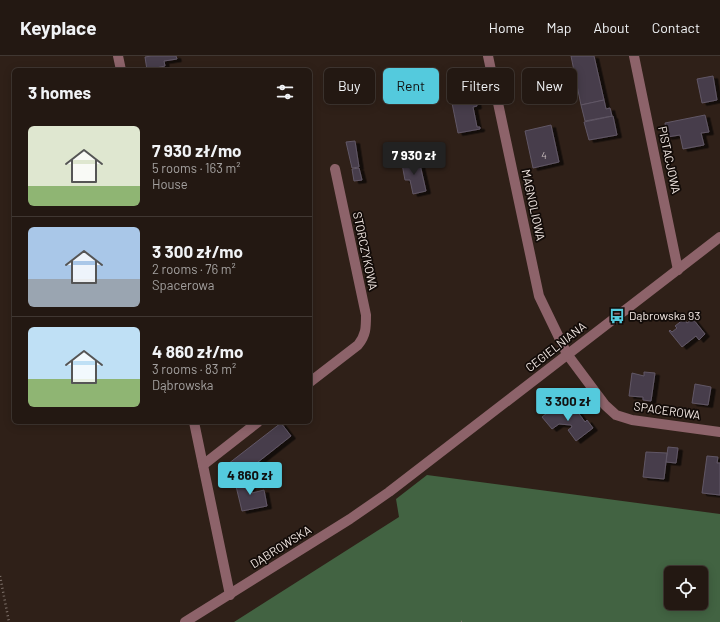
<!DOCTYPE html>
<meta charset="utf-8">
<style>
body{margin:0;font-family:Barlow,sans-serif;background:#2f2520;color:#f1f3f6;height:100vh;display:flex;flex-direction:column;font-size:15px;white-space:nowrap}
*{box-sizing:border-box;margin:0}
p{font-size:13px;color:#a3a09f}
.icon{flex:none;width:22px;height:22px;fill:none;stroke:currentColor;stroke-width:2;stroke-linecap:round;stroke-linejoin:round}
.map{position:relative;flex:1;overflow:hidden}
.side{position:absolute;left:12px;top:12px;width:300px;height:356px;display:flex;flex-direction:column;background:#231812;border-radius:6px;box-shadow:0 2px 10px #0003,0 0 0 1px #403732}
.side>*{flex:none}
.hud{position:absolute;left:324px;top:12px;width:336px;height:36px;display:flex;gap:8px}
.buttons{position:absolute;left:664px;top:510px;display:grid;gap:8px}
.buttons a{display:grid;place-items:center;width:44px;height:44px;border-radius:6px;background:#231812;box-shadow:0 2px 10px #0003,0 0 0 1px #403732;font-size:20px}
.price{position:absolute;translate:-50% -34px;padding:0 9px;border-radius:4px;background:#54cadd;color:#111;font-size:13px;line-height:26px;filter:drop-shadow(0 1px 2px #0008)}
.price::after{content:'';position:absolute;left:50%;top:24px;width:12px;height:9px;margin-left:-6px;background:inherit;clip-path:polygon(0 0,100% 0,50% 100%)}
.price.on{background:#222;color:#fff}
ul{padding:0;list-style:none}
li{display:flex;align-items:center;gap:12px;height:100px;padding:0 16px}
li+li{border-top:1px solid #403732}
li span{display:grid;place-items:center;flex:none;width:112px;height:80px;border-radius:6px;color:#555}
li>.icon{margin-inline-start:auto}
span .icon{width:48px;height:48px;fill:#fffc;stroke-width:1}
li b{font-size:17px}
h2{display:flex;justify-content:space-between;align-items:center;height:48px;padding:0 16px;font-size:17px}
.pill{padding:0 14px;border-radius:6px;background:#231812;box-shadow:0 2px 10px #0003,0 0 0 1px #403732;font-size:14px;line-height:36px}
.pill.on{background:#54cadd;color:#111}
header{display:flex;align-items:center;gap:24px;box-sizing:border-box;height:56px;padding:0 20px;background:#231812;border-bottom:1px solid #403732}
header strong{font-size:19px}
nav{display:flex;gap:22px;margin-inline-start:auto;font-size:14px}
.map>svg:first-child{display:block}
.forest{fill:#426342;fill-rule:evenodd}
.building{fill:#473d4b;stroke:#615766;filter:url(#shadow)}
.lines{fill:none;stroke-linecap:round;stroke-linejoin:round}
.path{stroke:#7f726b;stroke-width:2.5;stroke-dasharray:1 3;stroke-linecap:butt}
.minor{stroke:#8d636a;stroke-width:10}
.labels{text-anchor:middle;stroke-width:3.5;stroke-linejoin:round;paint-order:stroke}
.number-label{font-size:10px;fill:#c7bcbc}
.street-label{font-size:12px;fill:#f2e7e2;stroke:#120b08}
.poi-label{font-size:12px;fill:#f2e7e2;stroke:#120b08;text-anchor:start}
</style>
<header>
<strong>Keyplace</strong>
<nav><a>Home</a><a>Map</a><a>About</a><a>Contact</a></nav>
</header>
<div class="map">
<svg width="720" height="566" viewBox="0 0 720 566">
<defs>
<filter id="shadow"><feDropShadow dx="4.5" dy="2.5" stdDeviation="0" flood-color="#0009"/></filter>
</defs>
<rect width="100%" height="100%" fill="#2f2018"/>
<path class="forest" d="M427 419 720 458V566H234L399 461 396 443ZM671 517H701V547H671Z"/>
<g class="building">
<polygon points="151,0 176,0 177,3 164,5 165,10 147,14 145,1"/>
<polygon points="571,0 594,0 604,44 581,49"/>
<polygon points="713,20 717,44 702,47 697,23"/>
<polygon points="472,27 477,50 473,51 477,71 480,71 480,73 458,77 451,42 456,40 453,31"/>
<polygon points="604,44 606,53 610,52 612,60 585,65 581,49"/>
<polygon points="705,59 709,76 701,77 704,89 683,93 680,79 667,81 665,67"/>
<polygon points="613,60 617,79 589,84 584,66"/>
<polygon points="551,69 559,106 533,112 525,75"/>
<polygon points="355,85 359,111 352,112 346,86"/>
<polygon points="419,104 426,135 413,138 410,124 405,124 402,108"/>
<polygon points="359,112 362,124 354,125 352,113"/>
<polygon points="684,263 687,267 693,263 705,278 699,284 696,280 682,291 669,275 670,274 672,276 677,272 675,270"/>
<polygon points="644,316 655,317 651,345 643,344 643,341 629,340 632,317 644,320"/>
<polygon points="695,328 711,331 708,349 692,347"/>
<polygon points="556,350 558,353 577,355 585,366 587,364 593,372 576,385 568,374 572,371 571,369 559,368 552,373 542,361"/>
<polygon points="281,367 291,380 239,421 228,408"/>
<polygon points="668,391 678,392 676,407 666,406"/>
<polygon points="646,396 667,397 664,423 643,421"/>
<polygon points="707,400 718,401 717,407 720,407 720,439 702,437"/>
<polygon points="249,423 252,437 264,434 267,450 242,455 235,426"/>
</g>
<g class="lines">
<g class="path">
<polyline points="0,520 9,566"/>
<polyline points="461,566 462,566"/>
</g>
<g class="minor">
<polyline points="118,0 121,14"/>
<polyline points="488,0 539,240 567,298 605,349 616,359 632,364 720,376"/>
<polyline points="634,0 678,214"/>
<path d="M310 326 358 289C366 279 366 272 366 259L335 113"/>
<polyline points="194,366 230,539"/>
<polyline points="203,409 258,366"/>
<polyline points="185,566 350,463 389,436 720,181"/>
</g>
</g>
<defs>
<symbol id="bus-bare" viewBox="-9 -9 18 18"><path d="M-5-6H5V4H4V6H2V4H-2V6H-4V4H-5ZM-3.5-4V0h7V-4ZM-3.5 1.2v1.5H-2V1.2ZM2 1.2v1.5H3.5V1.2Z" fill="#54cadd" stroke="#120b08" stroke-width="2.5" paint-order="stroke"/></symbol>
</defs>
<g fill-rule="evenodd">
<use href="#bus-bare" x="606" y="249" width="22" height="22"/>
</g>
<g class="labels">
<g class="number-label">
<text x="544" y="103">4</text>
</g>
<g class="street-label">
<text transform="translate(669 104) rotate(78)" y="4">PISTACJOWA</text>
<text transform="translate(533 149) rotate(78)" y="4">MAGNOLIOWA</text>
<text transform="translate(365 195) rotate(78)" y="4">STORCZYKOWA</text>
<text transform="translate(556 291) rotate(-38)" y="4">CEGIELNIANA</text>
<text transform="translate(667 355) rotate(8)" y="4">SPACEROWA</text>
<text transform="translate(281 491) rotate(-32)" y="4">DĄBROWSKA</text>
</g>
<g class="poi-label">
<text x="629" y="264">Dąbrowska 93</text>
</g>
</g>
</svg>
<div class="buttons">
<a><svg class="icon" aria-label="locate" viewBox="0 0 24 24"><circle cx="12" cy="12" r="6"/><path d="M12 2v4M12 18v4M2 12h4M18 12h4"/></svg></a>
</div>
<b class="price on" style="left:414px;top:120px">7 930 zł</b>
<b class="price" style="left:568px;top:366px">3 300 zł</b>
<b class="price" style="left:250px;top:440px">4 860 zł</b>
<div class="hud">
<a class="pill">Buy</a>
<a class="pill on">Rent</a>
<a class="pill">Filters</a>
<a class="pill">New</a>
</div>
<section class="side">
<h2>3 homes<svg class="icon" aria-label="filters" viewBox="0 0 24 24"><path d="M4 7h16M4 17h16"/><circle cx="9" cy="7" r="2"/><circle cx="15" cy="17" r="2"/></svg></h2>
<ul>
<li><span style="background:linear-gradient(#dfe7d0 75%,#8fb573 0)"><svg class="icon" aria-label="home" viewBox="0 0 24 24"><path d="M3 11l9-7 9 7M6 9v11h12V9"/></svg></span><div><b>7 930 zł/mo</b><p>5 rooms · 163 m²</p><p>House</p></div></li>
<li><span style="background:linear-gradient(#a9c7e8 65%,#9aa5b1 0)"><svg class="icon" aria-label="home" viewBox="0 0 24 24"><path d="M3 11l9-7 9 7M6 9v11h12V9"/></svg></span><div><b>3 300 zł/mo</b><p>2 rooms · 76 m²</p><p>Spacerowa</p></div></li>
<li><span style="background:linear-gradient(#bfe0f5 65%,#8fb573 0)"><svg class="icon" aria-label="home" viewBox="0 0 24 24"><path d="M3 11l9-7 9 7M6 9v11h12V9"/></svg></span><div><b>4 860 zł/mo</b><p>3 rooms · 83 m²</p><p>Dąbrowska</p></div></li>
</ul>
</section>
</div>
